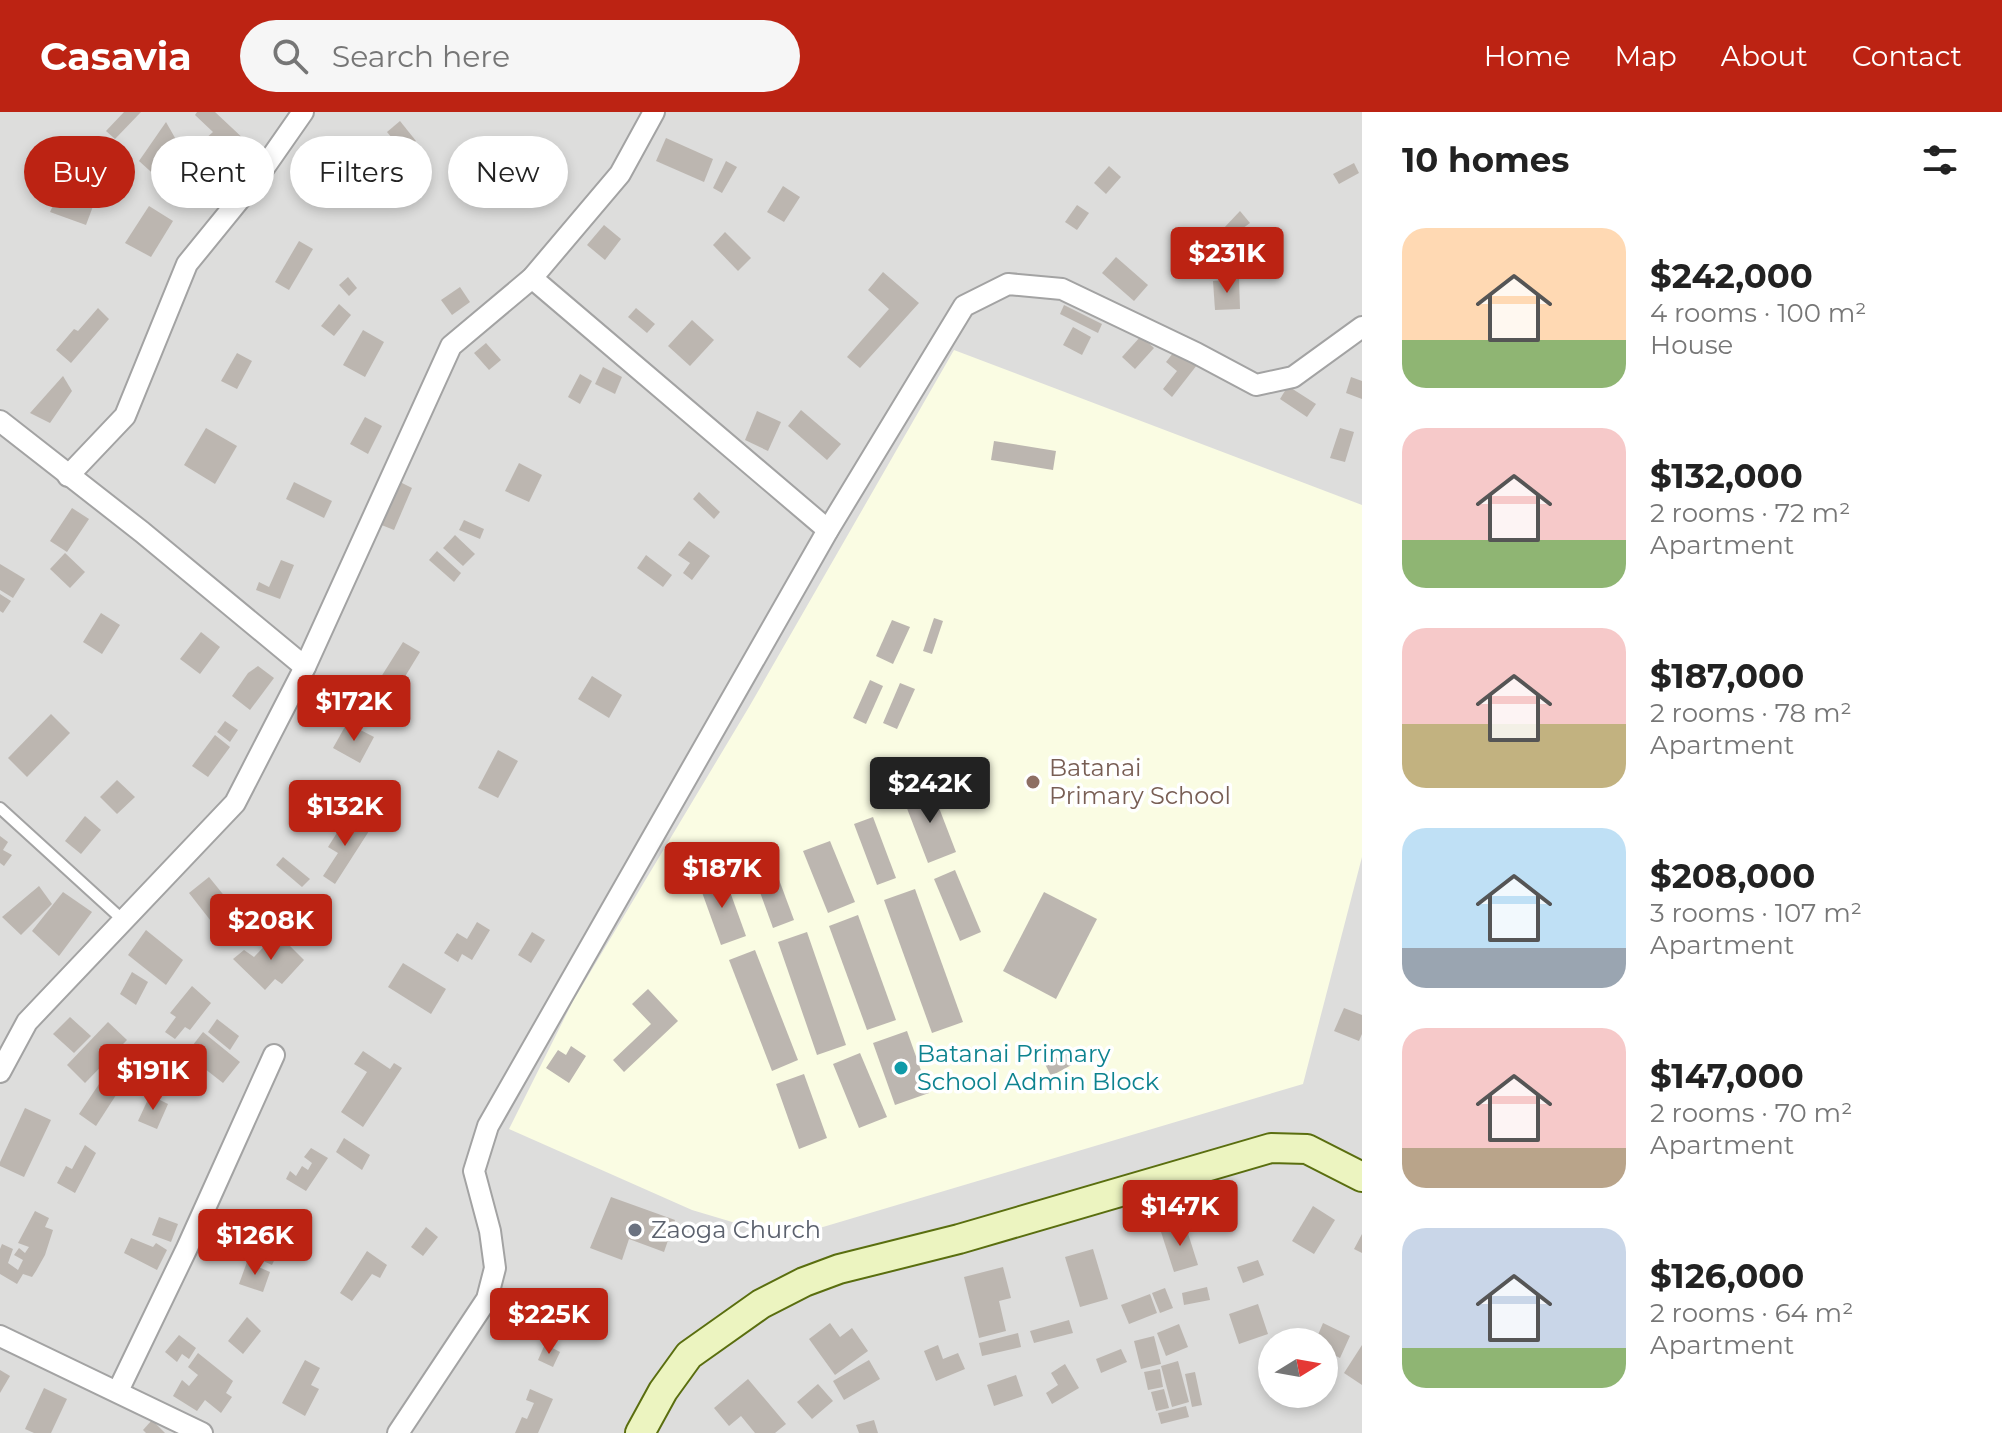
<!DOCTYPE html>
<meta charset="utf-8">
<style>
body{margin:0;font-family:Montserrat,sans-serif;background:#f6f6f6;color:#222;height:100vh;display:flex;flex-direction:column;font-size:30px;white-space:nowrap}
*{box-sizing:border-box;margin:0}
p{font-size:26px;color:#767676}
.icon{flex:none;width:44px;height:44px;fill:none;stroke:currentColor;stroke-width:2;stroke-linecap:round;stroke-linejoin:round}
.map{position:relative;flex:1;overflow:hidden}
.side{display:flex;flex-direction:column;background:#fff;width:640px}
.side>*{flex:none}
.top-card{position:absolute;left:24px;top:24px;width:760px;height:72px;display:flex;gap:16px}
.needle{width:52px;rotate:79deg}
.buttons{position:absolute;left:1258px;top:1216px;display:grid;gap:16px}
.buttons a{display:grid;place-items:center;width:80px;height:80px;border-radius:50%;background:#fff;box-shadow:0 4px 12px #0003;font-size:40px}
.price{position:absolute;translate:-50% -68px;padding:0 18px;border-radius:8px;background:#bc2313;color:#fff;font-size:26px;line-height:52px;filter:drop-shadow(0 2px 4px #0008)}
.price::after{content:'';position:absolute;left:50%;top:48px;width:24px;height:18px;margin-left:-12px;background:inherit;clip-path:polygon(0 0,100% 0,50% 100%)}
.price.on{background:#222;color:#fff}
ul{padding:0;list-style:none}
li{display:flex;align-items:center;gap:24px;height:200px;padding:0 40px}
li span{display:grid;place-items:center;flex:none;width:224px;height:160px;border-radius:24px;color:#555}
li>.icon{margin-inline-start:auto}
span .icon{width:96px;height:96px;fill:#fffc;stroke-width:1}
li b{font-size:34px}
h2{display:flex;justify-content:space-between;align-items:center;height:96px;padding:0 40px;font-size:34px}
.pill{padding:0 28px;border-radius:36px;background:#fff;box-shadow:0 4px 12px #0003;font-size:28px;line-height:72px}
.pill.on{background:#bc2313;color:#fff}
header{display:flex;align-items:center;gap:48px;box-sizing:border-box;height:112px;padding:0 40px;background:#bc2313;color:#fff}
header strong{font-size:38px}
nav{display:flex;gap:44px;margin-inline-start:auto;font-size:28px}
.search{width:560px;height:72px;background:#f6f6f6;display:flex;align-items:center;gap:20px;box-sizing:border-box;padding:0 28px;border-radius:44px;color:#767676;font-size:30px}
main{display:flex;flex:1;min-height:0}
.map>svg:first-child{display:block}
.residential{fill:#dddddc;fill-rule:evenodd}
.education{fill:#fafce3}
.building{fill:#bcb6b0}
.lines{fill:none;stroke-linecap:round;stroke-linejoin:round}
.lane-casing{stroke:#a3a3a3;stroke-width:14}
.street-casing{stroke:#a3a3a3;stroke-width:24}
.secondary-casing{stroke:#5a6e0f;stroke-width:32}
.lane{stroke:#fff;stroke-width:10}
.street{stroke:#fff;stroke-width:20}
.secondary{stroke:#ecf4c0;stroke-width:28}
.education-dot{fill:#8d6e63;stroke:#fff;stroke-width:3}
.culture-dot{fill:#0f9aa8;stroke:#fff;stroke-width:3}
.worship-dot{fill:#6b7280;stroke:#fff;stroke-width:3}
.labels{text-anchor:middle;stroke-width:7;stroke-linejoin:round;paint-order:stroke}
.education-label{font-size:24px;fill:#785e54;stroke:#fff;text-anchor:start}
.culture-label{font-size:24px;fill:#0d838f;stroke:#fff;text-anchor:start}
.worship-label{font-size:24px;fill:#5b616d;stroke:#fff;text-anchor:start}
</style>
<header>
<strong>Casavia</strong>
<div class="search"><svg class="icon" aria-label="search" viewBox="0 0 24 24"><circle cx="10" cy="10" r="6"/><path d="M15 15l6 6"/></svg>Search here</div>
<nav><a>Home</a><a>Map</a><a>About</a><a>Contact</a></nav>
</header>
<main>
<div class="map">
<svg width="1362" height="1321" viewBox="0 0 1362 1321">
<rect width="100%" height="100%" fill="#efede7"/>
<path class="residential" d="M0 0H1362V1321H0ZM1272 1230H1324V1282H1272Z"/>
<polygon class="education" points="954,238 1362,393 1362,745 1303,972 786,1126 692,1098 509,1017 573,889 749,595"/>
<g class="building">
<polygon points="124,0 141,0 115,27 106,19"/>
<polygon points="197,0 215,0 247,30 227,49 204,28 213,20 195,3"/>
<polygon points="400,9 416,29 403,39 387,20"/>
<polygon points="166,10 187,47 180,86 139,49"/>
<polygon points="666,26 713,47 704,70 656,49"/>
<polygon points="524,38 544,45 535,71 516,64"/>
<polygon points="301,40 310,43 306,54 297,50"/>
<polygon points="315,40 329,49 319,65 305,57"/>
<polygon points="507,41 516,43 513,57 503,55"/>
<polygon points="726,49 737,55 722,81 713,76"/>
<polygon points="1354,51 1359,61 1339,72 1333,62"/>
<polygon points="334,52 344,58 329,79 320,73"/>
<polygon points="1109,54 1121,65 1106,82 1094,71"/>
<polygon points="89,56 105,62 86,113 50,100 60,79 78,87"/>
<polygon points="783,74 800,85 784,110 767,100"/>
<polygon points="1077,93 1089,101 1077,118 1065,110"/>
<polygon points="149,94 173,109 151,145 125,131"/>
<polygon points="1240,99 1250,111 1231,125 1222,118"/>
<polygon points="604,113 621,127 605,148 587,133"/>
<polygon points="725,120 751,146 738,159 713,133"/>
<polygon points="299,129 313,137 289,178 275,170"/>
<polygon points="1116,145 1148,173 1134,189 1102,161"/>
<polygon points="883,160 919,191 860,256 847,245 889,197 868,178"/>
<polygon points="348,165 357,176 349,184 339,173"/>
<polygon points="1239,167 1240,197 1215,198 1213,169"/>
<polygon points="460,175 470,190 452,203 441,188"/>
<polygon points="339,192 351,203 334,224 321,214"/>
<polygon points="1064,193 1102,212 1098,221 1060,202"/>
<polygon points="98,196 109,207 71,251 56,238 74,217 78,219"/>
<polygon points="636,196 655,212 647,221 628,205"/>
<polygon points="692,208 714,228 690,254 668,234"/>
<polygon points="1073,215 1091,225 1082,243 1063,233"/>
<polygon points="363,218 384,230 365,265 343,253"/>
<polygon points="1141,224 1154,236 1135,257 1122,245"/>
<polygon points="486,231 501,248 489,258 474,241"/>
<polygon points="1177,236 1197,253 1172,285 1163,277 1177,259 1166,250"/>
<polygon points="237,241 252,249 237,277 221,269"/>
<polygon points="603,255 622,265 615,282 595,272"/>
<polygon points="580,262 592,269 580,292 568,285"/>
<polygon points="63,264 72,279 50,311 30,301"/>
<polygon points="1351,265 1362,269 1362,287 1346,281"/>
<polygon points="1288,274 1316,292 1307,305 1280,287"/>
<polygon points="801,298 841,332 827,348 788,314"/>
<polygon points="757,299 781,310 768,339 745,328"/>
<polygon points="365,305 382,314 368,342 350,332"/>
<polygon points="206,316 237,334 215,372 184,353"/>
<polygon points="1340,316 1354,320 1345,350 1330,346"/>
<polygon points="994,329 1056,339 1053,358 991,348"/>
<polygon points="519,351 542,363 529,390 505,379"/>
<polygon points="398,369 412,376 394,418 379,412"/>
<polygon points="294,370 332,389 324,406 286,387"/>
<polygon points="699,380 720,400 714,407 693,387"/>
<polygon points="72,396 89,407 67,440 50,429"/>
<polygon points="464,408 484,417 480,427 459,418"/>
<polygon points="455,423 475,442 463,454 443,436"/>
<polygon points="689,429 710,444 692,468 683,461 690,451 678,443"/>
<polygon points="437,439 461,461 454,470 429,448"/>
<polygon points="65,441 85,460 70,476 50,457"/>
<polygon points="646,443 672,463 663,475 637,456"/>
<polygon points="281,448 294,453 280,487 256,478 259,470 269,475"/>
<polygon points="0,452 25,467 13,486 0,478"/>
<polygon points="0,482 11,489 3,501 0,499"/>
<polygon points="101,501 120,513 102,542 83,530"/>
<polygon points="934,506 943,509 932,542 923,539"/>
<polygon points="892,508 910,515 893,552 876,544"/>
<polygon points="201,520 220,535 200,562 180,547"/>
<polygon points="403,530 420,540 398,576 381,565"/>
<polygon points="258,554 274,566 250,598 232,584 248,561"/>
<polygon points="592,564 622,583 609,606 578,587"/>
<polygon points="870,568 883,574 866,612 853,606"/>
<polygon points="900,571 915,577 897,617 883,611"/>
<polygon points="51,602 70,621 27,665 8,646"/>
<polygon points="225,609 238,618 230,630 217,620"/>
<polygon points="347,611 374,625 360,651 333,636"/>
<polygon points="215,623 230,635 208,665 192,654"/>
<polygon points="498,638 518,649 498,686 478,676"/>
<polygon points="117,668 135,685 117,702 100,685"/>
<polygon points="302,672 323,690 315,701 294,681"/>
<polygon points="931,675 956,740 928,751 903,686"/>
<polygon points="85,704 101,718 81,742 65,729"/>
<polygon points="347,705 369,719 335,772 323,764 338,741 328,735"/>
<polygon points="873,705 896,766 877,773 854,712"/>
<polygon points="0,724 8,730 3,738 12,743 4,754 0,751"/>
<polygon points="830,729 855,790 828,801 803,739"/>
<polygon points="283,745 310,767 302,775 276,753"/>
<polygon points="771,746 794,808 773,816 750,753"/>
<polygon points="955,758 981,820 960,829 934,767"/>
<polygon points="724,763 746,824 721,833 699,772"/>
<polygon points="209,765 235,797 214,813 189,781"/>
<polygon points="39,774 52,792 21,823 2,805"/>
<polygon points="915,777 963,910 932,921 884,788"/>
<polygon points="63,780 92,800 59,844 32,819"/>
<polygon points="1044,780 1097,807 1056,887 1003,859"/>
<polygon points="295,792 324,815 317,828 296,814 289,823 279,813"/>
<polygon points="858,803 896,908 867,918 829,814"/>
<polygon points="477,810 490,818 472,848 462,842 458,850 444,841 457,821 467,827"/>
<polygon points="146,818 183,848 166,873 128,843"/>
<polygon points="532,820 545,828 531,851 518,843"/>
<polygon points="807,820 846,933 817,943 778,830"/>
<polygon points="277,821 304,848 282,872 275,867 265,878 233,847 244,838 254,845"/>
<polygon points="755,838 798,948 772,959 729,848"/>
<polygon points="403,851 446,877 431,902 388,875"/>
<polygon points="132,860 148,870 136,893 120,882"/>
<polygon points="192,874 211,891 190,918 185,915 175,927 165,920 176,905 170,901"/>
<polygon points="648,877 678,909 624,960 613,948 651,912 632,892"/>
<polygon points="1344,896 1362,903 1362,922 1359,929 1334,919"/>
<polygon points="70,905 91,924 74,941 53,922"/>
<polygon points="217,907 239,924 230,938 208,920"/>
<polygon points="108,910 127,928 85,971 67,953"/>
<polygon points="907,919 929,981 895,993 873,931"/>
<polygon points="203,920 240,950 223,971 186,942"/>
<polygon points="571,934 586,944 569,971 546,956 558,938 566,943"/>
<polygon points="1073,937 1079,949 1051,964 1045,952"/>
<polygon points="363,939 390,957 394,951 402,956 363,1015 341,1000 367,960 354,952"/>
<polygon points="860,941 887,1005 859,1016 833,952"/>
<polygon points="804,962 827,1026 799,1037 776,972"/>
<polygon points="101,969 118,980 96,1014 79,1002"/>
<polygon points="150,983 168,992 157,1017 138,1009"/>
<polygon points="25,996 51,1008 24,1065 0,1054 0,1050"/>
<polygon points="344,1026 370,1043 362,1058 336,1040"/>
<polygon points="85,1033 96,1041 75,1081 57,1071 66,1054 72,1057"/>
<polygon points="311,1036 328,1046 306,1079 286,1067 290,1059 296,1064 302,1054 308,1058 312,1051 304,1045"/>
<polygon points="611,1085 675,1108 664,1140 629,1127 622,1148 590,1136"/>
<polygon points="1313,1094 1335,1108 1314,1142 1292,1129"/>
<polygon points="35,1099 49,1106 45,1115 53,1118 45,1143 36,1159 32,1165 23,1162 17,1172 0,1162 0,1137 2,1132 13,1137 8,1151 18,1158 23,1148 14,1143 19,1136 25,1141 29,1135 18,1131"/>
<polygon points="159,1105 178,1112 171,1130 152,1123"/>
<polygon points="256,1106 287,1121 272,1153 241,1139"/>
<polygon points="1185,1112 1198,1153 1174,1160 1161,1120"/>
<polygon points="426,1115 438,1125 423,1144 411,1135"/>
<polygon points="1362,1122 1362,1141 1354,1137"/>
<polygon points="131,1126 153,1135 156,1131 167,1138 157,1158 124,1141"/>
<polygon points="1093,1137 1108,1187 1080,1195 1065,1145"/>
<polygon points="367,1139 387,1153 380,1166 372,1162 352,1189 340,1181"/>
<polygon points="1258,1148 1264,1163 1243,1171 1237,1155"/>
<polygon points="247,1150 270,1160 263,1180 239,1172"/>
<polygon points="1003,1155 1011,1186 999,1189 1006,1219 979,1226 964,1165"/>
<polygon points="1207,1175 1210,1188 1184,1193 1182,1181"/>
<polygon points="1165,1176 1173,1196 1160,1201 1152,1181"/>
<polygon points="1150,1182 1157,1201 1129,1212 1121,1193"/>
<polygon points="1258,1192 1268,1222 1239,1232 1229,1202"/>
<polygon points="247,1205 261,1219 243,1242 228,1229"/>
<polygon points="1069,1208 1073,1221 1034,1231 1030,1219"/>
<polygon points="830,1211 840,1225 852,1216 868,1239 835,1263 809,1227"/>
<polygon points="1323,1211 1350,1224 1340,1246 1324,1238 1324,1230 1315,1230"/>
<polygon points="1179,1212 1188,1235 1166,1244 1157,1221"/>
<polygon points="1018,1221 1021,1235 982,1244 979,1231"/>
<polygon points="179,1223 196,1236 189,1247 182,1242 177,1250 165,1240"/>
<polygon points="1154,1224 1161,1252 1141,1257 1134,1229"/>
<polygon points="545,1232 560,1240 553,1255 538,1248"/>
<polygon points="938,1233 943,1247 958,1241 965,1257 936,1269 924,1239"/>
<polygon points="1362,1233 1362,1273 1344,1261"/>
<polygon points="1121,1237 1127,1250 1101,1261 1096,1247"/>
<polygon points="198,1241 233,1269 226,1281 232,1285 221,1301 205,1288 197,1299 173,1284 182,1268 189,1274 198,1263 188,1255"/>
<polygon points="305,1248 320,1256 311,1273 319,1277 305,1304 282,1291"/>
<polygon points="869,1248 880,1267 844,1288 833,1269"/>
<polygon points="1178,1249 1189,1290 1172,1295 1161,1254"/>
<polygon points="1065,1252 1079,1276 1052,1292 1046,1281 1058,1273 1051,1261"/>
<polygon points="1160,1257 1163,1275 1148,1278 1144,1260"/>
<polygon points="0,1258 10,1264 0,1281"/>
<polygon points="1195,1260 1202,1293 1192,1295 1185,1262"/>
<polygon points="1016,1263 1023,1284 994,1294 987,1273"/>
<polygon points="748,1267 786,1312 775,1321 755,1321 741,1304 729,1314 714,1296"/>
<polygon points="818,1272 833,1289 812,1307 797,1290"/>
<polygon points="44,1276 67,1287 51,1321 34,1321 25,1317"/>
<polygon points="530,1277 553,1287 538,1321 515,1321 522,1305 527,1307 534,1291 526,1288"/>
<polygon points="1164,1277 1169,1296 1156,1299 1151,1280"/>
<polygon points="1186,1294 1189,1305 1161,1312 1158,1301"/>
<polygon points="152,1308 165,1321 146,1321 143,1318"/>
<polygon points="874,1308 878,1321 859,1321 856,1313"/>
</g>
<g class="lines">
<defs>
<polyline id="lane" points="0,696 124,809"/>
<g id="street">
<polyline points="532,166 828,418"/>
<polyline points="0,309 142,420 305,555"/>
<polyline points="68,364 125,304 187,152 257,66 303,0"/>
<polyline points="0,960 27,910 235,691 305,555 451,234 532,166 620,62 654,0"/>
<polyline points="0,1224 202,1321"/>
<polyline points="118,1279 187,1136 274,943"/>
<polyline points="398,1321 487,1187 495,1156 490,1119 474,1059 488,1014 828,418 964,194 1008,172 1062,177 1196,241 1256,273 1293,265 1362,215"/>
</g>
<polyline id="secondary" points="640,1321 663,1279 689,1243 761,1192 804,1170 839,1157 959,1127 1271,1036 1307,1037 1362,1065"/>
</defs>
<use href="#lane" class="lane-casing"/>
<use href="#street" class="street-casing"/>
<use href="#secondary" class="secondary-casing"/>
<use href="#lane" class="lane"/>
<use href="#street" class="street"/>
<use href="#secondary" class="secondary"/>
</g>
<circle class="education-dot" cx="1033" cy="670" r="8"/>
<circle class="culture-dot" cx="901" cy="956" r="8"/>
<circle class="worship-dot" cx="635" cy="1118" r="8"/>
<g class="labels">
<g class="education-label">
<text x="1049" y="664">Batanai<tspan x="1049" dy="28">Primary School</tspan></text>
</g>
<g class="culture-label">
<text x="917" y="950">Batanai Primary<tspan x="917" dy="28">School Admin Block</tspan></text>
</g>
<g class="worship-label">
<text x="651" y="1126">Zaoga Church</text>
</g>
</g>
</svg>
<div class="buttons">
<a><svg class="needle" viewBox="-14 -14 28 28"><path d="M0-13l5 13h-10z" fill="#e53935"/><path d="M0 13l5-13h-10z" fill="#767676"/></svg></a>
</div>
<b class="price" style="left:1227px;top:183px">$231K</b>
<b class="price" style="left:354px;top:631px">$172K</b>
<b class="price on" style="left:930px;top:713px">$242K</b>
<b class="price" style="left:345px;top:736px">$132K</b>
<b class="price" style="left:722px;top:798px">$187K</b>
<b class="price" style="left:271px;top:850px">$208K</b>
<b class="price" style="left:153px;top:1000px">$191K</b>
<b class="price" style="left:1180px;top:1136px">$147K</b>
<b class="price" style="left:255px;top:1165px">$126K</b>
<b class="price" style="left:549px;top:1244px">$225K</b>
<div class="top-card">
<a class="pill on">Buy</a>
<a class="pill">Rent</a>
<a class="pill">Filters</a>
<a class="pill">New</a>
</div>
</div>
<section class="side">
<h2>10 homes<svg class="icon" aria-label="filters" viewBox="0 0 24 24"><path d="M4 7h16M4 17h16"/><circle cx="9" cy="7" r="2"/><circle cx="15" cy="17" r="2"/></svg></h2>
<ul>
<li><span style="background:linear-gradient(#ffd9b3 70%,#8fb573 0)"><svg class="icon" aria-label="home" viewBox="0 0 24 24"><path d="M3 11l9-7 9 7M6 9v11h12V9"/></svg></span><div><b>$242,000</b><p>4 rooms · 100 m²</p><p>House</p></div></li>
<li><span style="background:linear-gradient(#f6c9c9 70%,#8fb573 0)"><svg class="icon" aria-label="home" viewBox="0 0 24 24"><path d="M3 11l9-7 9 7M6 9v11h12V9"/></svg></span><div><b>$132,000</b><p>2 rooms · 72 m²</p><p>Apartment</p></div></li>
<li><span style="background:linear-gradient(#f6c9c9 60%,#c2b280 0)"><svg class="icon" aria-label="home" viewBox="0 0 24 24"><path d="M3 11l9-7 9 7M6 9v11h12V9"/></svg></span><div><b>$187,000</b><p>2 rooms · 78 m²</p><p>Apartment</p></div></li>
<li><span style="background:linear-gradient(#bfe0f5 75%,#9aa5b1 0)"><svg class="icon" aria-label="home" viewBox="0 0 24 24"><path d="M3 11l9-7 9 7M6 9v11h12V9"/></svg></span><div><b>$208,000</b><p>3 rooms · 107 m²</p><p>Apartment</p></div></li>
<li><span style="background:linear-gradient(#f6c9c9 75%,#b9a48a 0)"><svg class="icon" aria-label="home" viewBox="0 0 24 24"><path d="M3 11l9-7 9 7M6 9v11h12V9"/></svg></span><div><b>$147,000</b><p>2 rooms · 70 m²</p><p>Apartment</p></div></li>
<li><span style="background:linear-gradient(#c9d6e8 75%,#8fb573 0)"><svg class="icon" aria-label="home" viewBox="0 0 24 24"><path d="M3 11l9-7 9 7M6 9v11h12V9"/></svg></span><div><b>$126,000</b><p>2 rooms · 64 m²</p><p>Apartment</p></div></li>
</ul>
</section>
</main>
